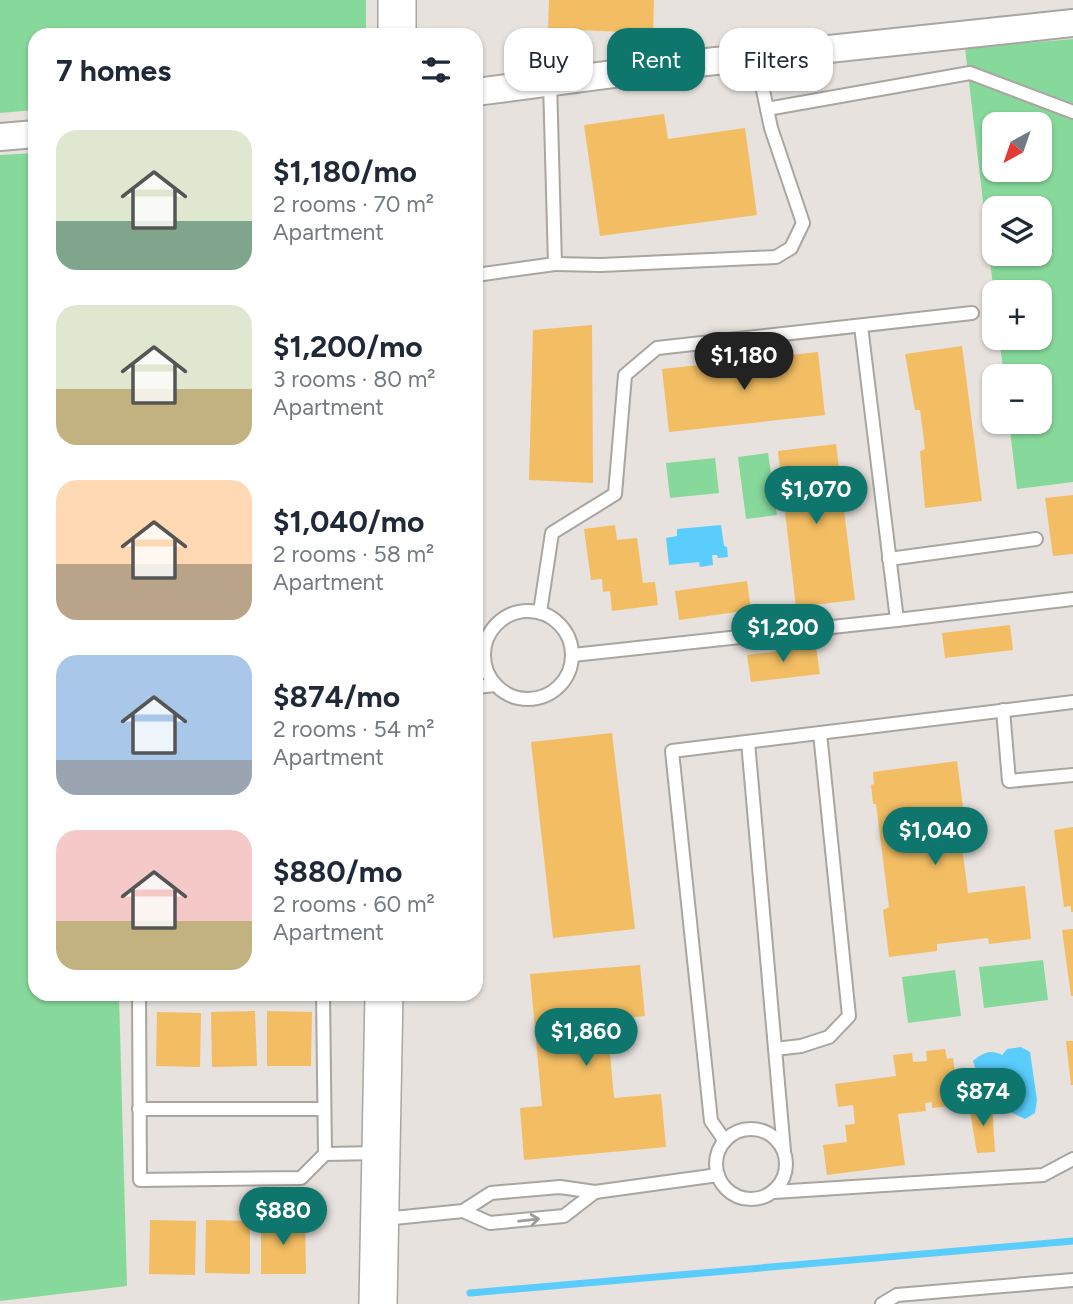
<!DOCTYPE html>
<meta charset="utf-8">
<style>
body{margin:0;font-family:Figtree,sans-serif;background:#f6f6f7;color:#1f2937;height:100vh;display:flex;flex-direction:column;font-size:26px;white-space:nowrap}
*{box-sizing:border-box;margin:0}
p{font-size:23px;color:#747a83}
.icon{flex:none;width:38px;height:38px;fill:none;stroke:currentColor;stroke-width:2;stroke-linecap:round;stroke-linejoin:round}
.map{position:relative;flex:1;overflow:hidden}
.side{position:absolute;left:28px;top:28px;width:455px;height:973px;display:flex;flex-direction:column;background:#fff;border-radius:21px;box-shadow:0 2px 5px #0004}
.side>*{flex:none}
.banner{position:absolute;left:504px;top:28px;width:464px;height:63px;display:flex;gap:14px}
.needle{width:46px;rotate:220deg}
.tools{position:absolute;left:982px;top:112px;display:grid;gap:14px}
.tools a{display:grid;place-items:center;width:70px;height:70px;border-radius:14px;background:#fff;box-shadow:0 2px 5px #0004;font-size:35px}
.price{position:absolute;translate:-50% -60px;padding:0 16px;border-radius:24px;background:#0f766e;color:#fff;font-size:23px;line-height:46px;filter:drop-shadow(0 2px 4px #0008)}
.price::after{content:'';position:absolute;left:50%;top:42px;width:21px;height:16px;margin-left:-10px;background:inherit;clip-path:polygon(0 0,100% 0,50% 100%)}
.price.active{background:#222;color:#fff}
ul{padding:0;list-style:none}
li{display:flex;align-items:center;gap:21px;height:175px;padding:0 28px}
li span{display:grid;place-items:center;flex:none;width:196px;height:140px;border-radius:21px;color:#555}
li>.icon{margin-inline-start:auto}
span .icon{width:84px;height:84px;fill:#fffc;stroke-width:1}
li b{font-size:30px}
h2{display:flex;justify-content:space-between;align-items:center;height:84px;padding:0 28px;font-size:30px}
.chip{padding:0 24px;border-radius:21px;background:#fff;box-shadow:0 2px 5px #0004;font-size:24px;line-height:63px}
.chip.active{background:#0f766e;color:#fff}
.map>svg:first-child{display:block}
.green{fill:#87d99b;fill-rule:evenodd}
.water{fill:#5acdfd}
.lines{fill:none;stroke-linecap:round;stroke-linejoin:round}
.stream{stroke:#5acdfd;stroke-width:7}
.building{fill:#f2bd63}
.lane-casing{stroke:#a9a5a0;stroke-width:16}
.street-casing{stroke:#a9a5a0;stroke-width:30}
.secondary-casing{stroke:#a9a5a0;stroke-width:40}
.lane{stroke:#fff;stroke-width:12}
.street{stroke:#fff;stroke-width:26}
.secondary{stroke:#fff;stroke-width:37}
.oneway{stroke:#9d9c9c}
</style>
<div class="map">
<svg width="1073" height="1304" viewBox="0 0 1073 1304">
<rect width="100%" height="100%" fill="#e7e2dd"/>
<g class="green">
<polygon points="0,0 366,0 366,35 35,35 35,110 0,113"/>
<path d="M1073 39V482L1017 489 1009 422H1040V376H1004L999 338H1040V292H994V295L965 48ZM994 124H1040V170H994ZM994 208H1040V254H994Z"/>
<polygon points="35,153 35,994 119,994 127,1286 0,1301 0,155"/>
<polygon points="768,453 777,515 746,519 738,457"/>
<polygon points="715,458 719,493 670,498 666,463"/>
<polygon points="1043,960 1048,1000 984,1008 979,967"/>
<polygon points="955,970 961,1016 908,1023 902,977"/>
</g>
<g class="water">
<polygon points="721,525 724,546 727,547 728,557 718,558 717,555 712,555 713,565 700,567 699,562 669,565 666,538 677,536 677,529"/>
<path d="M1021 1047 1030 1052 1037 1100 1035 1113 1025 1119 1006 1110V1083L979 1079 973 1061C983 1053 990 1049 1002 1055L1007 1049Z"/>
</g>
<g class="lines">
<polyline class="stream" points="470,1293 1073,1241"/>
</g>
<g class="building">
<polygon points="549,0 654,0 653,33 548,29"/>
<polygon points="664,114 668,139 745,128 757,215 600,236 584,125"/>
<polygon points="592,325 593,483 529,480 533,330"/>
<polygon points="962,346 982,501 925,508 920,451 925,449 920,410 915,410 905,354"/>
<polygon points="818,352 825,415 669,432 662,369"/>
<polygon points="836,444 855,600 796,607 778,451"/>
<polygon points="1073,495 1073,554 1053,556 1045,498"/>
<polygon points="615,525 617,540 637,538 643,583 655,582 658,605 612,611 610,591 603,592 602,579 591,580 584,529"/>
<polygon points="747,581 751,610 679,620 675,591"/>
<polygon points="1010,625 1013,650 945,658 942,633"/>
<polygon points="816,647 820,674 751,682 747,655"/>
<polygon points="612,733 635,929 553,938 531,742"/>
<polygon points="957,761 964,814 958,816 968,893 1025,886 1031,939 989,944 988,938 937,944 937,951 889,957 883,910 889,907 876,804 873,804 871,785 874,784 873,772"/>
<polygon points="1073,827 1073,912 1071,912 1071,906 1064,907 1054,830"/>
<polygon points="1073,929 1073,996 1071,996 1062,930"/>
<polygon points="640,965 645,1016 607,1020 614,1098 661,1094 666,1147 524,1160 520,1108 542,1106 530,974"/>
<polygon points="255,1011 257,1066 212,1067 211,1012"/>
<polygon points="267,1011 312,1012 311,1066 267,1066"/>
<polygon points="157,1012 201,1013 200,1067 156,1066"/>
<polygon points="1066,1041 1073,1041 1073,1085 1071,1085"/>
<polygon points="945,1049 947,1059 953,1058 958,1097 950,1098 951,1106 932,1108 932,1102 925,1103 926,1111 898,1114 905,1165 827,1175 823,1145 847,1142 845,1125 855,1124 853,1105 838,1107 835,1084 896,1076 893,1055 912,1053 913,1062 927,1061 926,1051"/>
<polygon points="992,1104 995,1152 977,1153 969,1106"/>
<polygon points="261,1219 305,1219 306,1274 261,1274"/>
<polygon points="150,1220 196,1221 195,1275 149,1274"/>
<polygon points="206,1220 250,1221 250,1274 205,1273"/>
</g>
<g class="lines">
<defs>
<g id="lane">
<polyline points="767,109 970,73 1073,112"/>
<polyline points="555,264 601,265 776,257 791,248 803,223 771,128 756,57"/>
<polyline points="476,275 555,264 550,82"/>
<polyline points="889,559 1036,539"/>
<circle cx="528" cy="655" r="44"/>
<polyline points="540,612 552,533 615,494 625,375 657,348 972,313"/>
<polyline points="897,620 1073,599"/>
<polyline points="573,655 897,620 861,326"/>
<polyline points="476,687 495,685"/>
<polyline points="1003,710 1009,781 1073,775"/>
<polyline points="748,742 784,1151"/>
<polyline points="139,994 140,1180 301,1178 325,1154 377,1153"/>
<polyline points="323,994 325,1154"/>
<polyline points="775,1049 801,1046 829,1037 849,1016 820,733"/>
<polyline points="139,1109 323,1109"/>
<circle cx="751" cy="1164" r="35"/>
<polyline points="725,1141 711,1121 672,751 1073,702"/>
<polyline points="595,1192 718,1175"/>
<polyline points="774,1192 1043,1175 1073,1159"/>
<polyline points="384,1219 463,1211 491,1193 560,1187 595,1192 564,1216 490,1223 463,1211"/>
<polyline points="882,1304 897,1295 1073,1280"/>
</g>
<g id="street">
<polyline points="476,92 697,63 1073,23"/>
<polyline points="0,137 35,134"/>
</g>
<g id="secondary">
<polyline points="397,35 397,0"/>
<polyline points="378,1304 384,994"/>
</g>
</defs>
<use href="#lane" class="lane-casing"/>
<use href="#street" class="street-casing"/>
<use href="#secondary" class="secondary-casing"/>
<use href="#lane" class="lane"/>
<use href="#street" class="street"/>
<use href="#secondary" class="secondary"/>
</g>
<defs><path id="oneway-shaft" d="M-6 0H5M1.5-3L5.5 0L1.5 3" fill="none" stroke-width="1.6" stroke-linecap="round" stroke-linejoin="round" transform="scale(1.75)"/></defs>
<use class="oneway" href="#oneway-shaft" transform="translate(529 1220) rotate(-6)"/>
</svg>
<div class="tools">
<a><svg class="needle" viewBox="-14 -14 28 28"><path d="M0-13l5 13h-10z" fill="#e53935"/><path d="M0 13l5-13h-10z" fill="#747a83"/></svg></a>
<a><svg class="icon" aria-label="layers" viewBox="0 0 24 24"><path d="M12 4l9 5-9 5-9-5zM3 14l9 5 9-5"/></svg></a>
<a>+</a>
<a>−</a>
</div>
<b class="price active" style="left:744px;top:392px">$1,180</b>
<b class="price" style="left:816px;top:526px">$1,070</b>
<b class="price" style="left:783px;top:664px">$1,200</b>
<b class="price" style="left:935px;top:867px">$1,040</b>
<b class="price" style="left:586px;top:1068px">$1,860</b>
<b class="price" style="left:983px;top:1128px">$874</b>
<b class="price" style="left:283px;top:1247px">$880</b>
<div class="banner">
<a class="chip">Buy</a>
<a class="chip active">Rent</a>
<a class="chip">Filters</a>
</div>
<section class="side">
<h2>7 homes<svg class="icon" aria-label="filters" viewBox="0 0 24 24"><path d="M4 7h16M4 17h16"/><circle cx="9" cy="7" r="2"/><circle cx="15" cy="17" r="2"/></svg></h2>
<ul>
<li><span style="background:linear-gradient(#dfe7d0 65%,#7fa58c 0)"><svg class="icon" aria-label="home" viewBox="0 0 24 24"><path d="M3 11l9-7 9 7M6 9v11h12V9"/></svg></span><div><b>$1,180/mo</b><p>2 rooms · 70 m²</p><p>Apartment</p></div></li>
<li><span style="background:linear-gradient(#dfe7d0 60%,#c2b280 0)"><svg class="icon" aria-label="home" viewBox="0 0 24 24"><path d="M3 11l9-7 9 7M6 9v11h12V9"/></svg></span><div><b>$1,200/mo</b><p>3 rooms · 80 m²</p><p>Apartment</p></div></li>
<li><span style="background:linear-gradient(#ffd9b3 60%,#b9a48a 0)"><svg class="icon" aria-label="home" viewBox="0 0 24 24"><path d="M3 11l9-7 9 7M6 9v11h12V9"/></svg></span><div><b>$1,040/mo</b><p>2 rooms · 58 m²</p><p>Apartment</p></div></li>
<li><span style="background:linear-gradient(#a9c7e8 75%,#9aa5b1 0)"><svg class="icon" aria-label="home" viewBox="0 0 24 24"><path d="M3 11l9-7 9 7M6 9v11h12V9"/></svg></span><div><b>$874/mo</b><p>2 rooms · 54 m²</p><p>Apartment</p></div></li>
<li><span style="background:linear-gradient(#f6c9c9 65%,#c2b280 0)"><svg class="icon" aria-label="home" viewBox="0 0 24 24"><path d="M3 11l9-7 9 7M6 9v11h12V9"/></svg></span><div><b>$880/mo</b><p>2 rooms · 60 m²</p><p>Apartment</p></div></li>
</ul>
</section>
</div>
